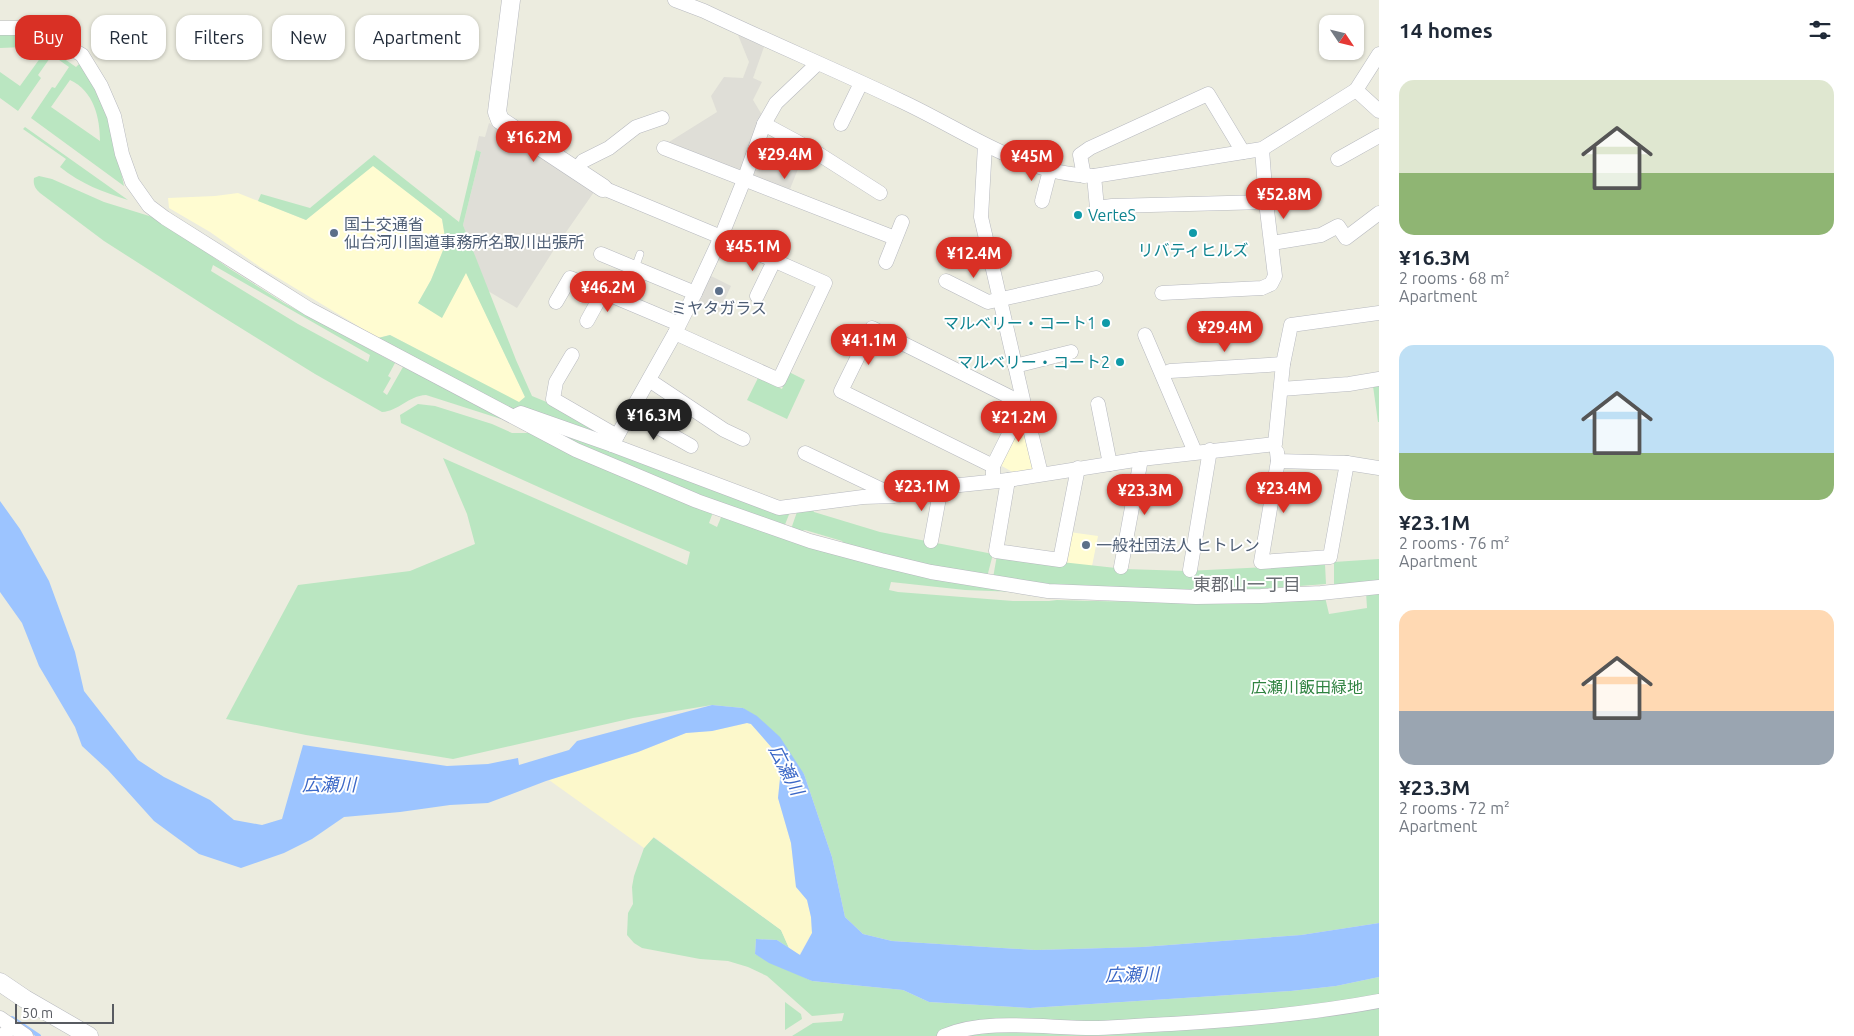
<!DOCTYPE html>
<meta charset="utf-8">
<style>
body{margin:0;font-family:Ubuntu,"Noto Sans JP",sans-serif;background:#f6f6f7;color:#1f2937;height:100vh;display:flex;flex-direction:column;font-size:19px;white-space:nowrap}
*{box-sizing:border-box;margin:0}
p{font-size:16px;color:#747a83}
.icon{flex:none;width:28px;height:28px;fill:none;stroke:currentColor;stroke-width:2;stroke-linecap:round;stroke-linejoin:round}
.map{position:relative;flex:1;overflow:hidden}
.panel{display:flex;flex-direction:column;background:#fff;width:475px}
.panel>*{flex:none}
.guide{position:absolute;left:15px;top:15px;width:475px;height:45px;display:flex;gap:10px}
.needle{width:32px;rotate:125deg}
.controls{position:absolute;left:1319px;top:15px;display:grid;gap:10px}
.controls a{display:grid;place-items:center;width:45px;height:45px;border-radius:10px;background:#fff;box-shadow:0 1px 4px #0004;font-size:25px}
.scale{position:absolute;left:15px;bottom:12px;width:99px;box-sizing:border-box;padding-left:5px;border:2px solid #585b61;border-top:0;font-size:14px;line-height:18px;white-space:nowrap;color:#585b61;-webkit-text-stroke:4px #fff;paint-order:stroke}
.price{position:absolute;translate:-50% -42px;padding:0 11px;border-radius:18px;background:#d93025;color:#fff;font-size:16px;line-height:32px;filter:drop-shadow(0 1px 2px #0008)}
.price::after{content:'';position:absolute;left:50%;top:30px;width:15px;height:11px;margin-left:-8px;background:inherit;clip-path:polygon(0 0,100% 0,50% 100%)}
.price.on{background:#222;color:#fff}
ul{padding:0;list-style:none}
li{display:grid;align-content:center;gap:10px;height:265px;padding:0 20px}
li span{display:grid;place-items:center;height:155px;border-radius:15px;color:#555}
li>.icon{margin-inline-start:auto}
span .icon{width:90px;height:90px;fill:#fffc;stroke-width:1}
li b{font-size:21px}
h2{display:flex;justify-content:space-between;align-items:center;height:60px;padding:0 20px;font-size:21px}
.tag{padding:0 18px;border-radius:15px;background:#fff;box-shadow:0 1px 4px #0004;font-size:18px;line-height:45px}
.tag.on{background:#d93025;color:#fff}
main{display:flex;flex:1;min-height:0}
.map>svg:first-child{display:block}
.commercial{fill:#fffcd1}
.industrial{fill:#dfded7}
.green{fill:#bae6c1;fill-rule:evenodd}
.sand{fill:#fcf8cb}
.water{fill:#9cc4ff}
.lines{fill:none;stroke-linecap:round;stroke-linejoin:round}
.stream{stroke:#9cc4ff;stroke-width:4}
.service-casing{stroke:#b7b9bf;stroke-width:8}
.minor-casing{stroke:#b7b9bf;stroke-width:15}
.tertiary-casing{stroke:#b7b9bf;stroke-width:19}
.service{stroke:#fff;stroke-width:7}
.minor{stroke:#fff;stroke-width:14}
.tertiary{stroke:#fff;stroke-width:18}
.culture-dot{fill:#0f9aa8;stroke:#fff;stroke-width:2}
.service-dot{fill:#5c6f8a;stroke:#fff;stroke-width:2}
.labels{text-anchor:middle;stroke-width:4;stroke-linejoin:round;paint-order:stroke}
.culture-label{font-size:16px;fill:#0d838f;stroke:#fff;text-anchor:end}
.service-label{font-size:16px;fill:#4e5e75;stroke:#fff;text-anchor:start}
.park-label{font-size:16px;fill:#2f8240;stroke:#fff}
.neighbourhood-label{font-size:18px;fill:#696d73;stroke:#fff}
.water-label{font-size:18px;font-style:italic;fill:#3b68c7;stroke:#fff}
</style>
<main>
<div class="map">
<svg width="1379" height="1036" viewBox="0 0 1379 1036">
<rect width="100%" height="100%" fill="#ececdf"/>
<g class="commercial">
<polygon points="373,165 442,219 446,243 431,280 418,303 442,317 466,272 525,397 519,403 390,335 378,338 260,267 210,232 169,208 168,198 215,196 238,193 306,220"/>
<polygon points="1021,419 1034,471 1016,474 1000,465"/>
<polygon points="1069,532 1098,536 1092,566 1063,563"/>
</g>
<g class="industrial">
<polygon points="738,35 764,47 753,78 762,82 753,100 762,115 740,171 669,142 717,112 711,96 724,77 743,78 749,62"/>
<polygon points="489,123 594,192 555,248 517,308 488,291 463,225 481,152 476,150 479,136 485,137"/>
<polygon points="773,137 804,154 790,189 753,177 765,139"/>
<polygon points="709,275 731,286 719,312 697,301"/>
</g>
<g class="green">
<path d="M13 33 50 49 76 67 79 64 99 93 110 121 124 186 31 118 52 87 55 88 69 67 52 55 38 75 41 78 18 111 0 98V72L20 86 41 57 25 47 0 48V34ZM70 80C94 91 100 118 100 141L51 107Z"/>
<path d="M25 127 128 200C103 192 81 184 60 167L66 159 23 129Z"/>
<polygon points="476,150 481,152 463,225 516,360 532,396 549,403 606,437 525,410 513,409 378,338 390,335 519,402 525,397 466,273 442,318 418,303 431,280 446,243 442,219 373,166 306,220 258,201 261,194 310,208 374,155 459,222"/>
<path d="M39 176 52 179 104 202 159 219 230 269 284 303 395 363 388 376 391 378 383 392 387 395 403 367 503 417 501 419 426 395C408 396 399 411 382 412L315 374 215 312 104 241 40 193C35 188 33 185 34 178ZM213 265 370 355 368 362 298 324 211 271Z"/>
<polygon points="789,372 805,380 787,419 747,400 758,378 782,389"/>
<polygon points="1379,385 1379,422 1378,422 1373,386"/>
<path d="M418 404 435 406 492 424 512 433H531L713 512 709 523 717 527 722 515 1019 592 965 590 891 582 889 590 898 592 1013 601H1049L1057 600C1148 603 1235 602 1325 597L1329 614 1367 608 1366 592 1379 591V923L1301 935 1142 947 1036 950 892 941 863 934 845 917 832 857 804 774 743 708 712 705 633 718 453 759 306 735 226 719 298 585 410 571 475 544 467 514 443 458 687 565 690 552C592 512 496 469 401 423L400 415Z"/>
<path d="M527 420 790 512 784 527C696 497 610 463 527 420Z"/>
<polygon points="812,508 814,512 880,532 993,554 987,577 941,569 845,546 842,541 805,530 798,532 791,529 797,512"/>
<polygon points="997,555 1125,569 1187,571 1325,564 1326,584 1260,589 1255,592 1080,589 993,578"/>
<polygon points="1379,559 1379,582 1334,586 1334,562"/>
<polygon points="653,837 781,930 789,948 777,940 756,939 755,954 812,981 903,990 929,1002 1030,1008 1291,991 1336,986 1379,977 1379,1036 792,1036 813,1023 842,1021 844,1013 812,1016 767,976 748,967 728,961 700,959 642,948 634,943 627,935 628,913 633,904 632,887 634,876 644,848"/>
<polygon points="785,1002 801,1014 802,1019 785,1030"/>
</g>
<polygon class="sand" points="747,723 751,724 772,748 781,769 778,798 791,843 796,887 807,900 811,917 812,933 799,955 789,948 781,930 654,837 644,848 549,780 638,752 686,733 712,731"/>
<polygon class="water" points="0,501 20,529 49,581 75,652 84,691 138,760 164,777 210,800 234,820 262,825 282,819 303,745 447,766 488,764 518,758 519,765 569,750 577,741 712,705 743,708 757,716 780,737 804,774 832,857 845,917 863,934 892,941 1036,950 1142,947 1301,935 1379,923 1379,977 1336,986 1291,991 1030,1008 929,1002 903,990 812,981 769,963 755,954 756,939 777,940 800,955 812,933 811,917 807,900 796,887 791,843 778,798 781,769 772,748 751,724 747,723 712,731 686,733 638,752 546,781 488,803 450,805 400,812 344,817 312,839 284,853 241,868 199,854 154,821 108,770 82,746 75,727 39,666 22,623 0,592"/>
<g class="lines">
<polyline class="stream" points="12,1018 39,1036"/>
<defs>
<polyline id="service" points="635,268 640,254"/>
<g id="minor">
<path d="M675 0 704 11C769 42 836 70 901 101 964 130 1022 175 1094 176L1262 149 1356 90 1379 54"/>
<polyline points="0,28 18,28 49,36 82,55 101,86 114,116 122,154 132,182 149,206 165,218 309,309 576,450 697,501 810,541 881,560 931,572 1048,591 1196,597 1261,596 1321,593 1379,587"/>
<polyline points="817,64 776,103 764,124 744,180 721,237 695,293 675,333 612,445 779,508 863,497 894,496 941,487 1008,480 1141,459 1275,444 1283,364 1291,325 1379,313"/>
<polyline points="1356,90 1379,111"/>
<polyline points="764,124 814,151 880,193"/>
<polyline points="841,124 861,83"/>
<polyline points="985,145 981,217 1024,404 993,466 993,475"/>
<polyline points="664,148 895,238"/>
<polyline points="1338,159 1379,136"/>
<polyline points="575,171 583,161 609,148 636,127 662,118"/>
<polyline points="1084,176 1080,155 1090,148 1208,94 1243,152"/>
<polyline points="1094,176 1097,208 1112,206 1266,202 1262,149"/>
<polyline points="603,188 721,237 825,283 779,380 675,333"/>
<polyline points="1042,201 1050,170"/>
<polyline points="1272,243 1321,235 1338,226 1346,238 1379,213"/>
<polyline points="601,254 695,293"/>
<polyline points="886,262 902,222"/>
<polyline points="946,281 988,302 1096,278"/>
<polyline points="1162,293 1262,288 1271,284 1275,276 1266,202"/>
<polyline points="757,296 774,261"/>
<polyline points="556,302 570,278 679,324"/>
<polyline points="587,321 603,292"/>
<polyline points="1145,335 1195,452"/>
<polyline points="572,355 556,382 553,399 617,436"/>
<polyline points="1015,366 1071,352"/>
<polyline points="1170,371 1283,364"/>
<polyline points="649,380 724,430 743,439"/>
<polyline points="1281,389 1349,384 1379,379"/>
<polyline points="1098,404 1110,464"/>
<polyline points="631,412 691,446"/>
<polyline points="517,415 521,413 612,445"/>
<polyline points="1277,452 1278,461 1347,463 1379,468"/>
<polyline points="805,453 893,495"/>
<polyline points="1278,461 1261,562 1330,557 1347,463"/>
<polyline points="993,466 841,391 872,328 1024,404 1041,474"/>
<polyline points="1008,480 996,551 1060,560 1078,468"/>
<polyline points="931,541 941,487"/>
<polyline points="1121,567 1141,459"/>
<polyline points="1190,570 1210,450"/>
<polyline points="0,1018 26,1036"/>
<polyline points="2,1036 12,1027"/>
<path d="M944 1036C987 1017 1051 1029 1098 1028 1122 1027 1147 1025 1171 1024 1240 1020 1310 1014 1379 1001"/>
</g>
<g id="tertiary">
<polyline points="511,0 497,112 500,120 603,188"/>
<polyline points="0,982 25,999 89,1036"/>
</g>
</defs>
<use href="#service" class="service-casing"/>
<use href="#minor" class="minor-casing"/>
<use href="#tertiary" class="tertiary-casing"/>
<use href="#service" class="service"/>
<use href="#minor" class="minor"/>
<use href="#tertiary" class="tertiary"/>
</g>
<g class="culture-dot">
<circle cx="1078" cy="215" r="5"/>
<circle cx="1193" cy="233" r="5"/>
<circle cx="1106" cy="323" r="5"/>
<circle cx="1120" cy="362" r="5"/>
</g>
<g class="service-dot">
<circle cx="334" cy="233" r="5"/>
<circle cx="719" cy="291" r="5"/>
<circle cx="1086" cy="545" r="5"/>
</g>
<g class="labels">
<g class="culture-label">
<text x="1088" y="221" text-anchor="start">VerteS</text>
<text x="1193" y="256" text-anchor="middle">リバティヒルズ</text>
<text x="1096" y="329">マルベリー・コート1</text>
<text x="1110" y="368">マルベリー・コート2</text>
</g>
<g class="service-label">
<text x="344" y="230">国土交通省<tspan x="344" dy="18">仙台河川国道事務所名取川出張所</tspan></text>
<text x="719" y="314" text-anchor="middle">ミヤタガラス</text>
<text x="1096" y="551">一般社団法人 ヒトレン</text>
</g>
<g class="park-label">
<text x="1307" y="693">広瀬川飯田緑地</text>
</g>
<g class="neighbourhood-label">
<text x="1247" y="591">東郡山一丁目</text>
</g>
<g class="water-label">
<text transform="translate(786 770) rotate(63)" y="6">広瀬川</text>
<text x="329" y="791">広瀬川</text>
<text transform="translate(1132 975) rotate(-1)" y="6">広瀬川</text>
</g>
</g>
</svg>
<div class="controls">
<a><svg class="needle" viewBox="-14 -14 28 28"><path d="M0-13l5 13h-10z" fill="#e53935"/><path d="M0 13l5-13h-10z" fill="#747a83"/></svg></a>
</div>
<div class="scale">50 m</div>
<b class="price" style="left:534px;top:163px">¥16.2M</b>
<b class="price" style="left:785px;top:180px">¥29.4M</b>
<b class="price" style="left:1032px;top:182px">¥45M</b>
<b class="price" style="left:1284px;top:220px">¥52.8M</b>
<b class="price" style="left:753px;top:272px">¥45.1M</b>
<b class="price" style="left:974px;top:279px">¥12.4M</b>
<b class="price" style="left:608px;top:313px">¥46.2M</b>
<b class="price" style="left:1225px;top:353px">¥29.4M</b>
<b class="price" style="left:869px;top:366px">¥41.1M</b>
<b class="price on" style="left:654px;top:441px">¥16.3M</b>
<b class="price" style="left:1019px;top:443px">¥21.2M</b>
<b class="price" style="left:922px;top:512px">¥23.1M</b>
<b class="price" style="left:1284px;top:514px">¥23.4M</b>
<b class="price" style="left:1145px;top:516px">¥23.3M</b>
<div class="guide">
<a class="tag on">Buy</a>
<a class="tag">Rent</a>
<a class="tag">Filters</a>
<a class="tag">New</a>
<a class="tag">Apartment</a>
</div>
</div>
<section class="panel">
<h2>14 homes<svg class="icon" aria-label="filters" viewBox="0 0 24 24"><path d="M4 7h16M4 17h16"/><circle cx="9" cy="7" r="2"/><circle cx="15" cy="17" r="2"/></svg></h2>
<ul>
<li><span style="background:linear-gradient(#dfe7d0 60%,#8fb573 0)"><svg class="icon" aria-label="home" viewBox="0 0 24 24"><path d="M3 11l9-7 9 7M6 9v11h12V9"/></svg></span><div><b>¥16.3M</b><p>2 rooms · 68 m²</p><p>Apartment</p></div></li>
<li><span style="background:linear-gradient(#bfe0f5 70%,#8fb573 0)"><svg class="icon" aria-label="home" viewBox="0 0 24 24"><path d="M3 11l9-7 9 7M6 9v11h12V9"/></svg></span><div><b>¥23.1M</b><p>2 rooms · 76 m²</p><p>Apartment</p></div></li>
<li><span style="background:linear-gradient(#ffd9b3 65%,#9aa5b1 0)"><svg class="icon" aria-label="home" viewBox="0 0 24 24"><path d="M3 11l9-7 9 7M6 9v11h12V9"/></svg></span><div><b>¥23.3M</b><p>2 rooms · 72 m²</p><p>Apartment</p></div></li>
</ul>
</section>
</main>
